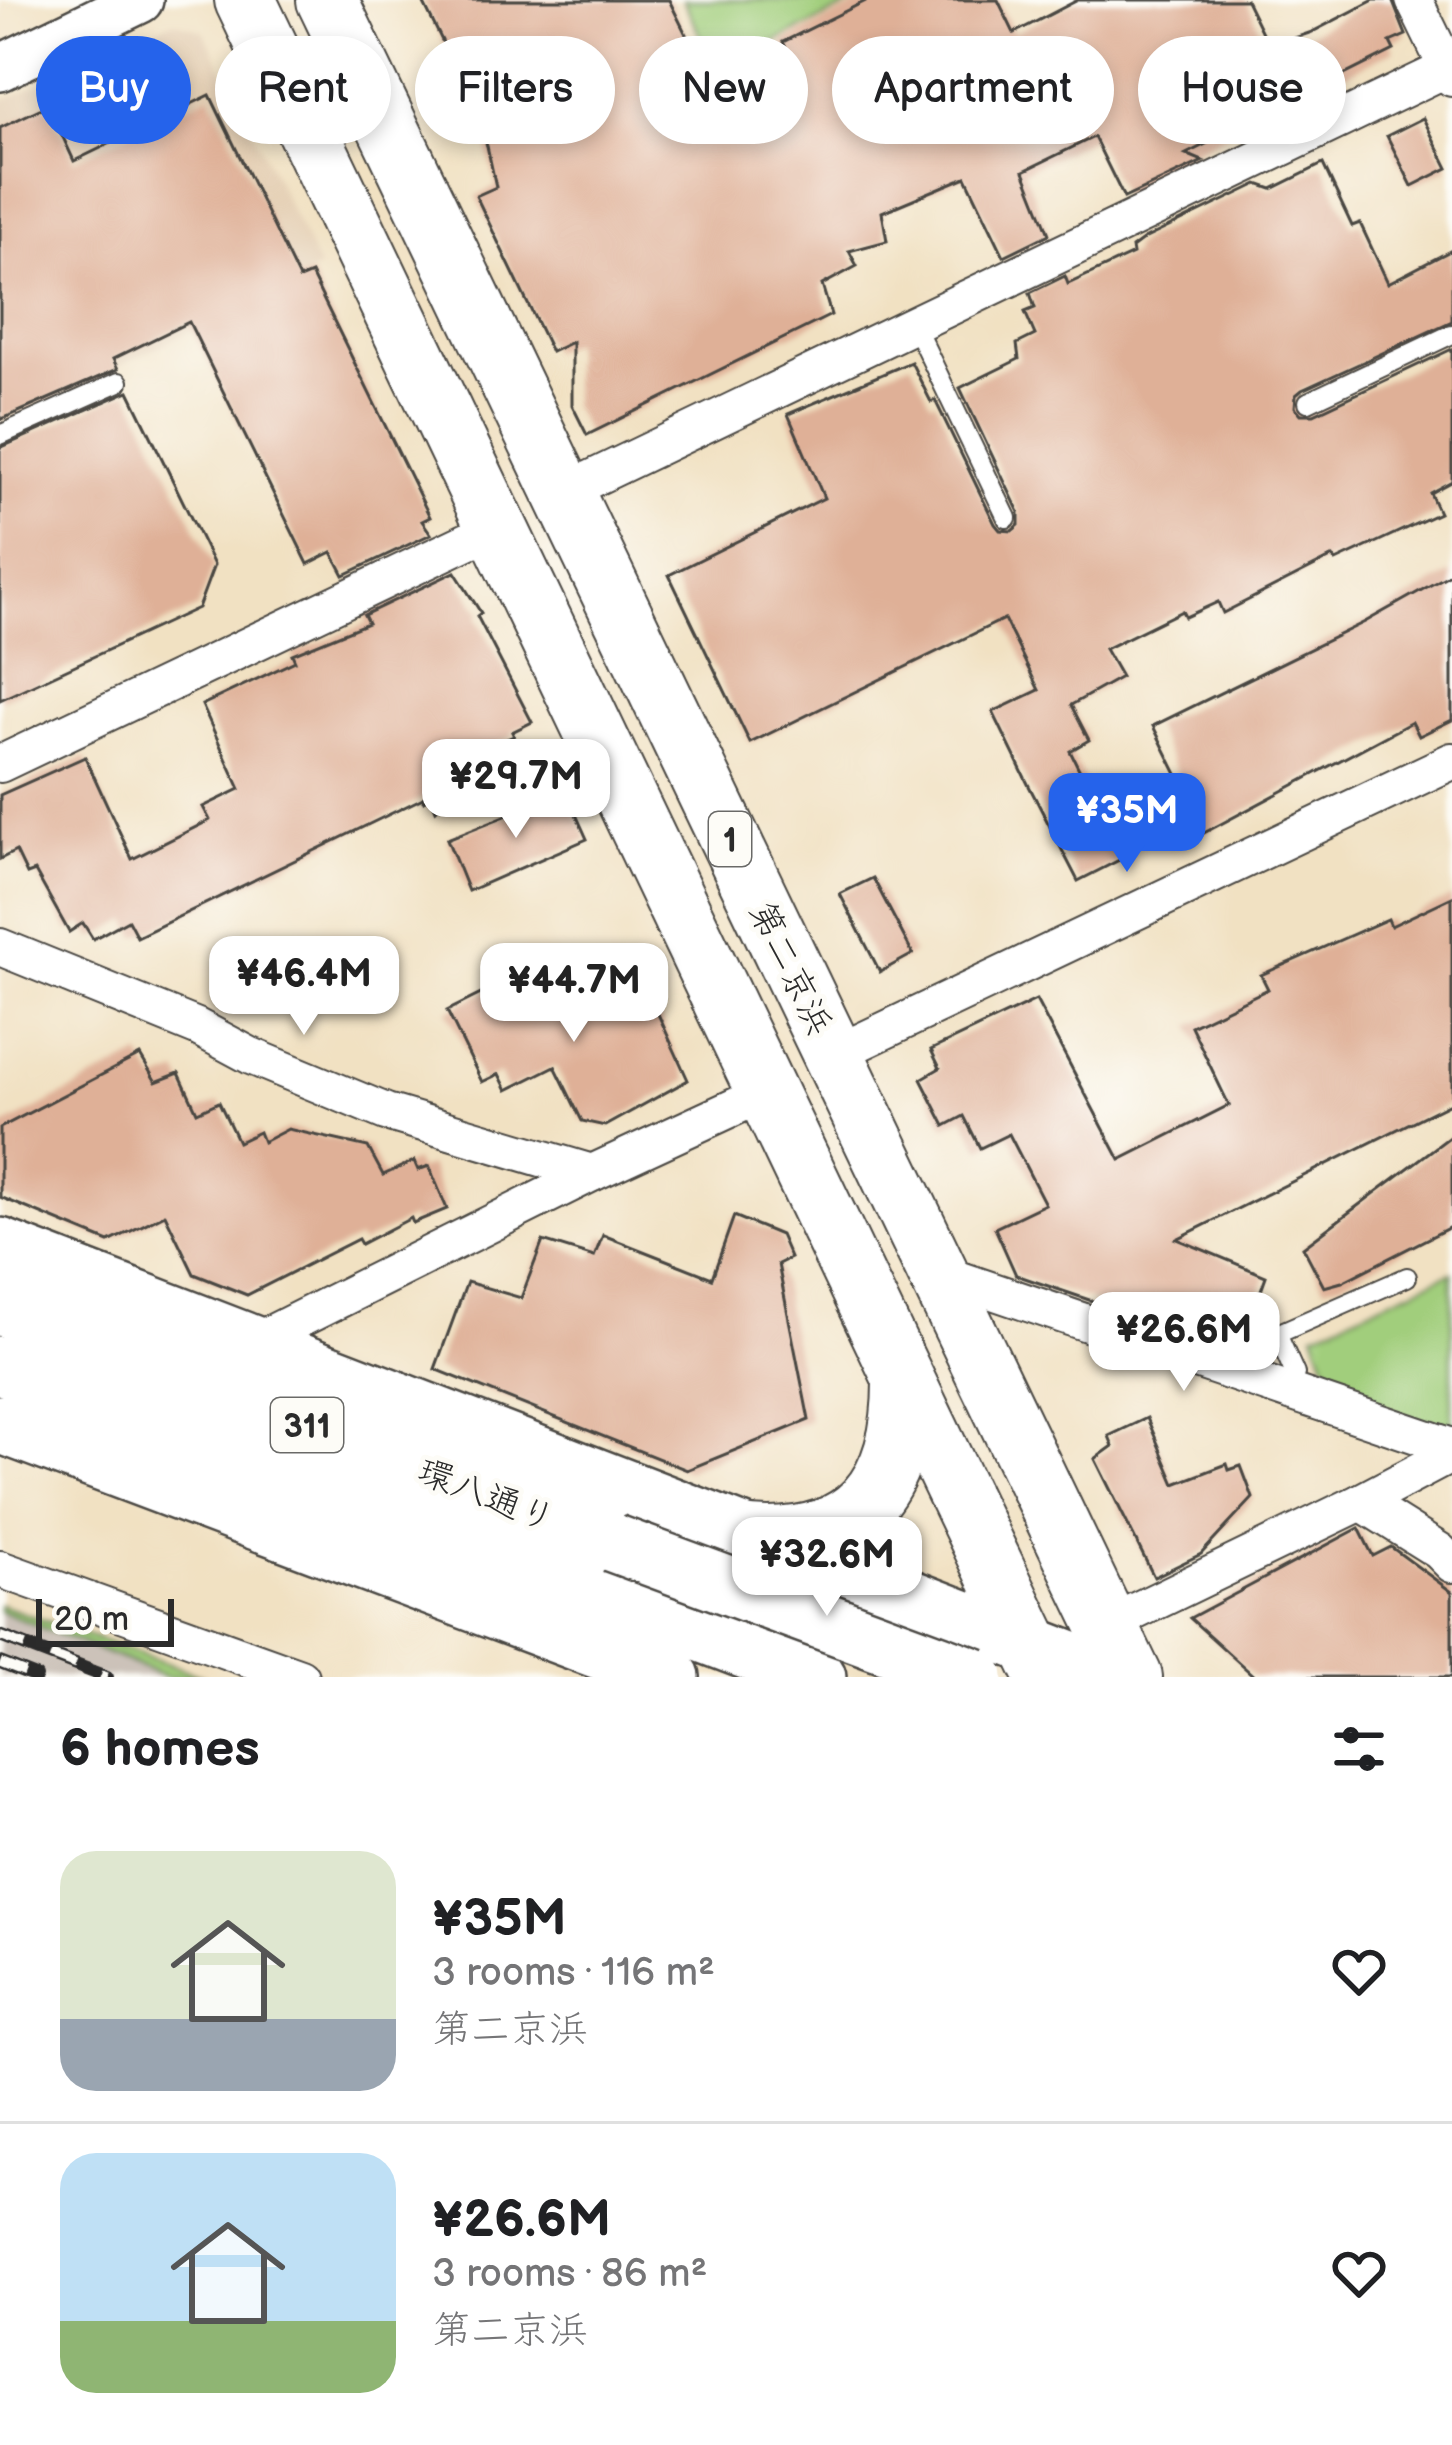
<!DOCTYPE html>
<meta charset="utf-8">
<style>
body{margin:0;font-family:"Balsamiq Sans","Klee One",sans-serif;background:#f6f6f6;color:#202124;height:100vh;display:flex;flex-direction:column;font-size:45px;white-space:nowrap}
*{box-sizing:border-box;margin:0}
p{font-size:39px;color:#757577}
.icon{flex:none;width:66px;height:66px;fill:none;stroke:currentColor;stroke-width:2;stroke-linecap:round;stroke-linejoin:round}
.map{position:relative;height:1677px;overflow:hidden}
.drawer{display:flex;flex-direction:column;background:#fff;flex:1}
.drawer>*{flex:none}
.top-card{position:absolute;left:36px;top:36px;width:1380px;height:108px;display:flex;gap:24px}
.scale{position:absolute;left:36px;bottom:30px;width:138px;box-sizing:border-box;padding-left:12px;border:6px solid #2b2b2b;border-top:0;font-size:33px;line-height:42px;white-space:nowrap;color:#2b2b2b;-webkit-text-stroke:9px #fdfcf7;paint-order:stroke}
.price{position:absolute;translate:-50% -102px;padding:0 27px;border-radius:24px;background:#fff;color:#222;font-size:39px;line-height:78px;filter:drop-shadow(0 3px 6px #0008)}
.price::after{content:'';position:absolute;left:50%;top:72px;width:36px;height:27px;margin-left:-18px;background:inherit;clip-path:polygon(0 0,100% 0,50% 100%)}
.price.on{background:#2563eb;color:#fff}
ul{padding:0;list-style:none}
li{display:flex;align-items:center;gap:36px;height:300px;padding:0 60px}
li+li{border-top:3px solid #e0e0e0}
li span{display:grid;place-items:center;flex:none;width:336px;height:240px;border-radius:36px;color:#555}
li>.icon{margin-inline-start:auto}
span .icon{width:144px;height:144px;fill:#fffc;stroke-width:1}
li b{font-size:51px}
h2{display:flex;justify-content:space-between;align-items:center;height:144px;padding:0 60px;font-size:51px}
.tag{padding:0 42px;border-radius:54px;background:#fff;box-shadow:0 6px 18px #0003;font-size:42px;line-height:108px}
.tag.on{background:#2563eb;color:#fff}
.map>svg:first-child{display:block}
.built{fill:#e5d0b5}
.industrial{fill:#ccc2b9}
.green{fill:#a1ce7c;stroke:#667c54;stroke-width:3}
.building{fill:#dfb097}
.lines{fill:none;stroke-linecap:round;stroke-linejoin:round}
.service-casing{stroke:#494642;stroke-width:22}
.minor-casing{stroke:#494642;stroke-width:40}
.tertiary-casing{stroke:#494642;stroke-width:50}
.primary-casing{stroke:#494642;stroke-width:62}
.trunk-casing{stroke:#494642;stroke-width:64}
.service{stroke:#fff;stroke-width:18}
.minor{stroke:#fff;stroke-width:36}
.tertiary{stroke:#fff;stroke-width:45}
.primary{stroke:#fff;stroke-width:57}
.trunk{stroke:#fff;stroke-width:60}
.rail-casing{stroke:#2b2b2b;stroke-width:14}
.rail{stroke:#fdfcf7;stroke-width:9;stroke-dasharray:27;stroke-linecap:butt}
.primary-bridge-casing{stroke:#494642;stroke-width:62;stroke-linecap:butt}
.primary-bridge{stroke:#fff;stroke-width:57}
.labels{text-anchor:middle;stroke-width:10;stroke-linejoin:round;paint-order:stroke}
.shield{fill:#fdfcf7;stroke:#6a6a68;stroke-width:3}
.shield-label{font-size:33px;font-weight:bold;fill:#2b2b2b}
.street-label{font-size:36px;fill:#2b2b2b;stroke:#fdfcf7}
</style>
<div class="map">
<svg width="1452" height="1677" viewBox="0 0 1452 1677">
<rect width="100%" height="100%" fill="#fdfcf7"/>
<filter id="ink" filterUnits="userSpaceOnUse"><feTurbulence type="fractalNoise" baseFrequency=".00833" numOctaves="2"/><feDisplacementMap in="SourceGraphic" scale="24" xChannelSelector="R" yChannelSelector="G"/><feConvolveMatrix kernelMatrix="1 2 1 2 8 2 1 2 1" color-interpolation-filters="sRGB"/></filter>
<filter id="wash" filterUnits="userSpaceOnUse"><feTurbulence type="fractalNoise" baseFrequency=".004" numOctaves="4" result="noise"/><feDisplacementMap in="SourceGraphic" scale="48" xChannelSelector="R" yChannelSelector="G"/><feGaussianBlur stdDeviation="2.7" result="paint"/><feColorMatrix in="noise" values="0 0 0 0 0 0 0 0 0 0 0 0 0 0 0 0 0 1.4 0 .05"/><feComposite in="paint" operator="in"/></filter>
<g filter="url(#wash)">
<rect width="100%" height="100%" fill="#f1e1c2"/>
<polygon class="built" points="174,21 204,31 319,268 98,376 0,176 0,102"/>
<polygon class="industrial" points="0,1611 129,1663 167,1677 0,1677"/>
<g class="green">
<polygon points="683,0 861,0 717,70"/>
<polygon points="1452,1272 1452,1424 1429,1435 1338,1397 1314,1333"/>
<polygon points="0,1605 205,1677 167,1677 0,1611"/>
</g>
<g id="blocks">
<g class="building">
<polygon points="422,0 669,0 712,87 785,46 783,42 868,0 998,0 1014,33 1078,0 1246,0 1269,47 1312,32 1374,0 1392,0 1406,35 1390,42 1394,50 1186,154 1203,161 1124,198 1094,137 1024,171 1049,234 1004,256 966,177 882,212 887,241 849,251 857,266 822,285 831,315 587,435 572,405 572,342 551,352 476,196 496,187 487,146 458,73"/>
<polygon points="210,95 299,279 311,274 430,517 422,521 431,534 344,575 332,552 308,564 189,322 113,359 118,369 0,420 0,128 48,105 74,161"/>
<polygon points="1423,118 1448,168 1412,186 1387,136"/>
<polygon points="1323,164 1352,226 1360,223 1388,283 1452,250 1452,321 1302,390 1296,395 1295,407 1301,414 1314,414 1452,349 1452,481 1430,493 1439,513 1336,561 1333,557 1223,613 1218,602 1185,617 1182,611 1105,649 1121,677 1071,705 1089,740 1070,751 1123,858 1078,881 1028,784 993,712 1039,690 1004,619 750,743 669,575 824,498 788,414 911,362 931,402 935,400 995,524 1000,530 1012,531 1019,525 1019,512 960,388 1019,359 1017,344 1035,335 1025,312 1035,308 1030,293 1065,276 1068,284 1133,254 1132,248 1144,239 1258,184 1272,189"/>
<polygon points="129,391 214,565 198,608 0,700 0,448"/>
<polygon points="455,572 481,613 477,616 532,722 512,732 514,736 491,746 495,756 436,810 431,798 424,801 423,798 137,937 128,920 93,939 83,923 69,932 35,871 27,874 16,851 0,859 0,795 85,757 132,859 210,820 203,807 240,789 202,705 295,661 292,654 368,623 364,615"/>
<polygon points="1452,573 1452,720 1419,736 1412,722 1202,834 1173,781 1179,778 1153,726 1365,622"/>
<polygon points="566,792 587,839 468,891 447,839"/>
<polygon points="873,878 913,954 880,972 840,894"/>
<polygon points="1452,897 1452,1102 1177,1239 1266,1276 1239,1351 1016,1275 995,1228 1045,1204 1009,1134 980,1148 964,1116 945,1126 921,1079 940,1068 931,1050 1036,1000 1120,1160 1229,1105 1191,1026 1268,989 1261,975 1388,919 1391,926"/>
<polygon points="577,976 592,1003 643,981 688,1080 605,1126 582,1121 555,1066 507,1090 499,1074 482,1082 447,1011 503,983 513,1003"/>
<polygon points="140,1055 156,1082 179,1073 197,1112 219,1102 238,1142 259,1132 263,1142 288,1129 368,1147 383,1175 414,1161 418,1170 429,1166 447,1209 413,1223 411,1218 361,1244 358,1239 247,1295 194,1274 165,1214 109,1242 0,1197 0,1128"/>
<polygon points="1452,1135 1452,1226 1342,1282 1324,1287 1303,1247"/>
<polygon points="734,1216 780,1235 790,1258 778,1264 809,1420 687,1470 435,1369 467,1282 521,1298 543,1241 594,1257 603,1235 712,1278"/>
<polygon points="1147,1418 1175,1484 1227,1464 1229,1470 1241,1466 1253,1498 1201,1554 1154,1577 1095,1459 1113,1446 1109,1436"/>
<polygon points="1359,1528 1373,1556 1391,1547 1452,1592 1452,1677 1255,1677 1190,1618"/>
</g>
</g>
</g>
<g filter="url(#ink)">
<use href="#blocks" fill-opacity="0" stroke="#494642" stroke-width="3"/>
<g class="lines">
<defs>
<g id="service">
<polyline points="914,324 1007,518"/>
<polyline points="1308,402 1452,334"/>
<polyline points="0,435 119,382"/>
<polyline points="1287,1391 1295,1374 1277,1334 1407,1277"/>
</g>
<g id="minor">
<polyline points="1414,0 1452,78"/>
<polyline points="564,492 1452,66"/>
<polyline points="0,764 497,527"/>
<polyline points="0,947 197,1027 251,1056 386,1112 592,1173"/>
<polyline points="833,1055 1452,761"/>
<polyline points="940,1273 1452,1447"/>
<polyline points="248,1345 592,1173 767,1092"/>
<polyline points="1361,1502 1439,1551 1452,1564"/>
<polyline points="0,1569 300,1677"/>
<polyline points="1107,1625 1361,1502 1452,1454"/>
</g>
<polyline id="tertiary" points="0,68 140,0"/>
<g id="primary">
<polyline points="0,1247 1113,1677"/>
<polyline points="0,1306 613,1543"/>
<polyline points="0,1365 817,1677"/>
<polyline points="0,1424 671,1677"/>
</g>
<g id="trunk">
<polyline points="245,0 1046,1677"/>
<polyline points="327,0 1132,1677"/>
<path d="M747 1537C857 1546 903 1487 903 1382"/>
</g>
</defs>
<use href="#service" class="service-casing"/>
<use href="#minor" class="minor-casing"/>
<use href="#tertiary" class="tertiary-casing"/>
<use href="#primary" class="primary-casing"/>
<use href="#trunk" class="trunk-casing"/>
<use href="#service" class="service"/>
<use href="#minor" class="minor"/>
<use href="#tertiary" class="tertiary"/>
<use href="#primary" class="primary"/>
<use href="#trunk" class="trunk"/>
<defs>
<g id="rail">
<polyline points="0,1636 107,1677"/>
<polyline points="0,1663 36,1677"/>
</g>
</defs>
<use href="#rail" class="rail-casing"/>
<use href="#rail" class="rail"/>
<defs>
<polyline id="primary-bridge" points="613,1543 975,1677"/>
</defs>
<use href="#primary-bridge" class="primary-bridge-casing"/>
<use href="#primary-bridge" class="primary-bridge"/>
</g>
</g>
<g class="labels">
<g class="shield">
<rect x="709" y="812" width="42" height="54" rx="9"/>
<rect x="271" y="1398" width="72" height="54" rx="9"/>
</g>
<g class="shield-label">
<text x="730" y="851">1</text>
<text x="307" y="1437">311</text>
</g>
<g class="street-label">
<text transform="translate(792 968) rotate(64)" y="13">第二京浜</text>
<text transform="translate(487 1494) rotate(21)" y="13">環八通り</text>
</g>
</g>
</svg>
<div class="scale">20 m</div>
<b class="price" style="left:516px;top:841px">¥29.7M</b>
<b class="price on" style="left:1127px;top:875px">¥35M</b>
<b class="price" style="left:304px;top:1038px">¥46.4M</b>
<b class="price" style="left:574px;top:1045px">¥44.7M</b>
<b class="price" style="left:1184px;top:1394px">¥26.6M</b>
<b class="price" style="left:827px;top:1619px">¥32.6M</b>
<div class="top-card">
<a class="tag on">Buy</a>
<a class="tag">Rent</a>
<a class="tag">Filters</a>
<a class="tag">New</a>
<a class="tag">Apartment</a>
<a class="tag">House</a>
</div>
</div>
<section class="drawer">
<h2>6 homes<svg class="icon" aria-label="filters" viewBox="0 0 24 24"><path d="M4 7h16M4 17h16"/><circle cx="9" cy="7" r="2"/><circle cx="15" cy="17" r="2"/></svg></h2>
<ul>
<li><span style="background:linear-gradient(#dfe7d0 70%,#9aa5b1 0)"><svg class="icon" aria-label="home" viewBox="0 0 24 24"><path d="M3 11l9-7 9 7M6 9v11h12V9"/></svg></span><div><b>¥35M</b><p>3 rooms · 116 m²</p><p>第二京浜</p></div><svg class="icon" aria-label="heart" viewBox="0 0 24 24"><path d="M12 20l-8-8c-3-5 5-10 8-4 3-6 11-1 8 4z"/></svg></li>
<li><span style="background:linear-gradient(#bfe0f5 70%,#8fb573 0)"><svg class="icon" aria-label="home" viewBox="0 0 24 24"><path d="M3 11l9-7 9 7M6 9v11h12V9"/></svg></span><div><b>¥26.6M</b><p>3 rooms · 86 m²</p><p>第二京浜</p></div><svg class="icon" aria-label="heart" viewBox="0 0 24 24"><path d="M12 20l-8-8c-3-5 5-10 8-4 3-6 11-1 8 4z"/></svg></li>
</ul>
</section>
